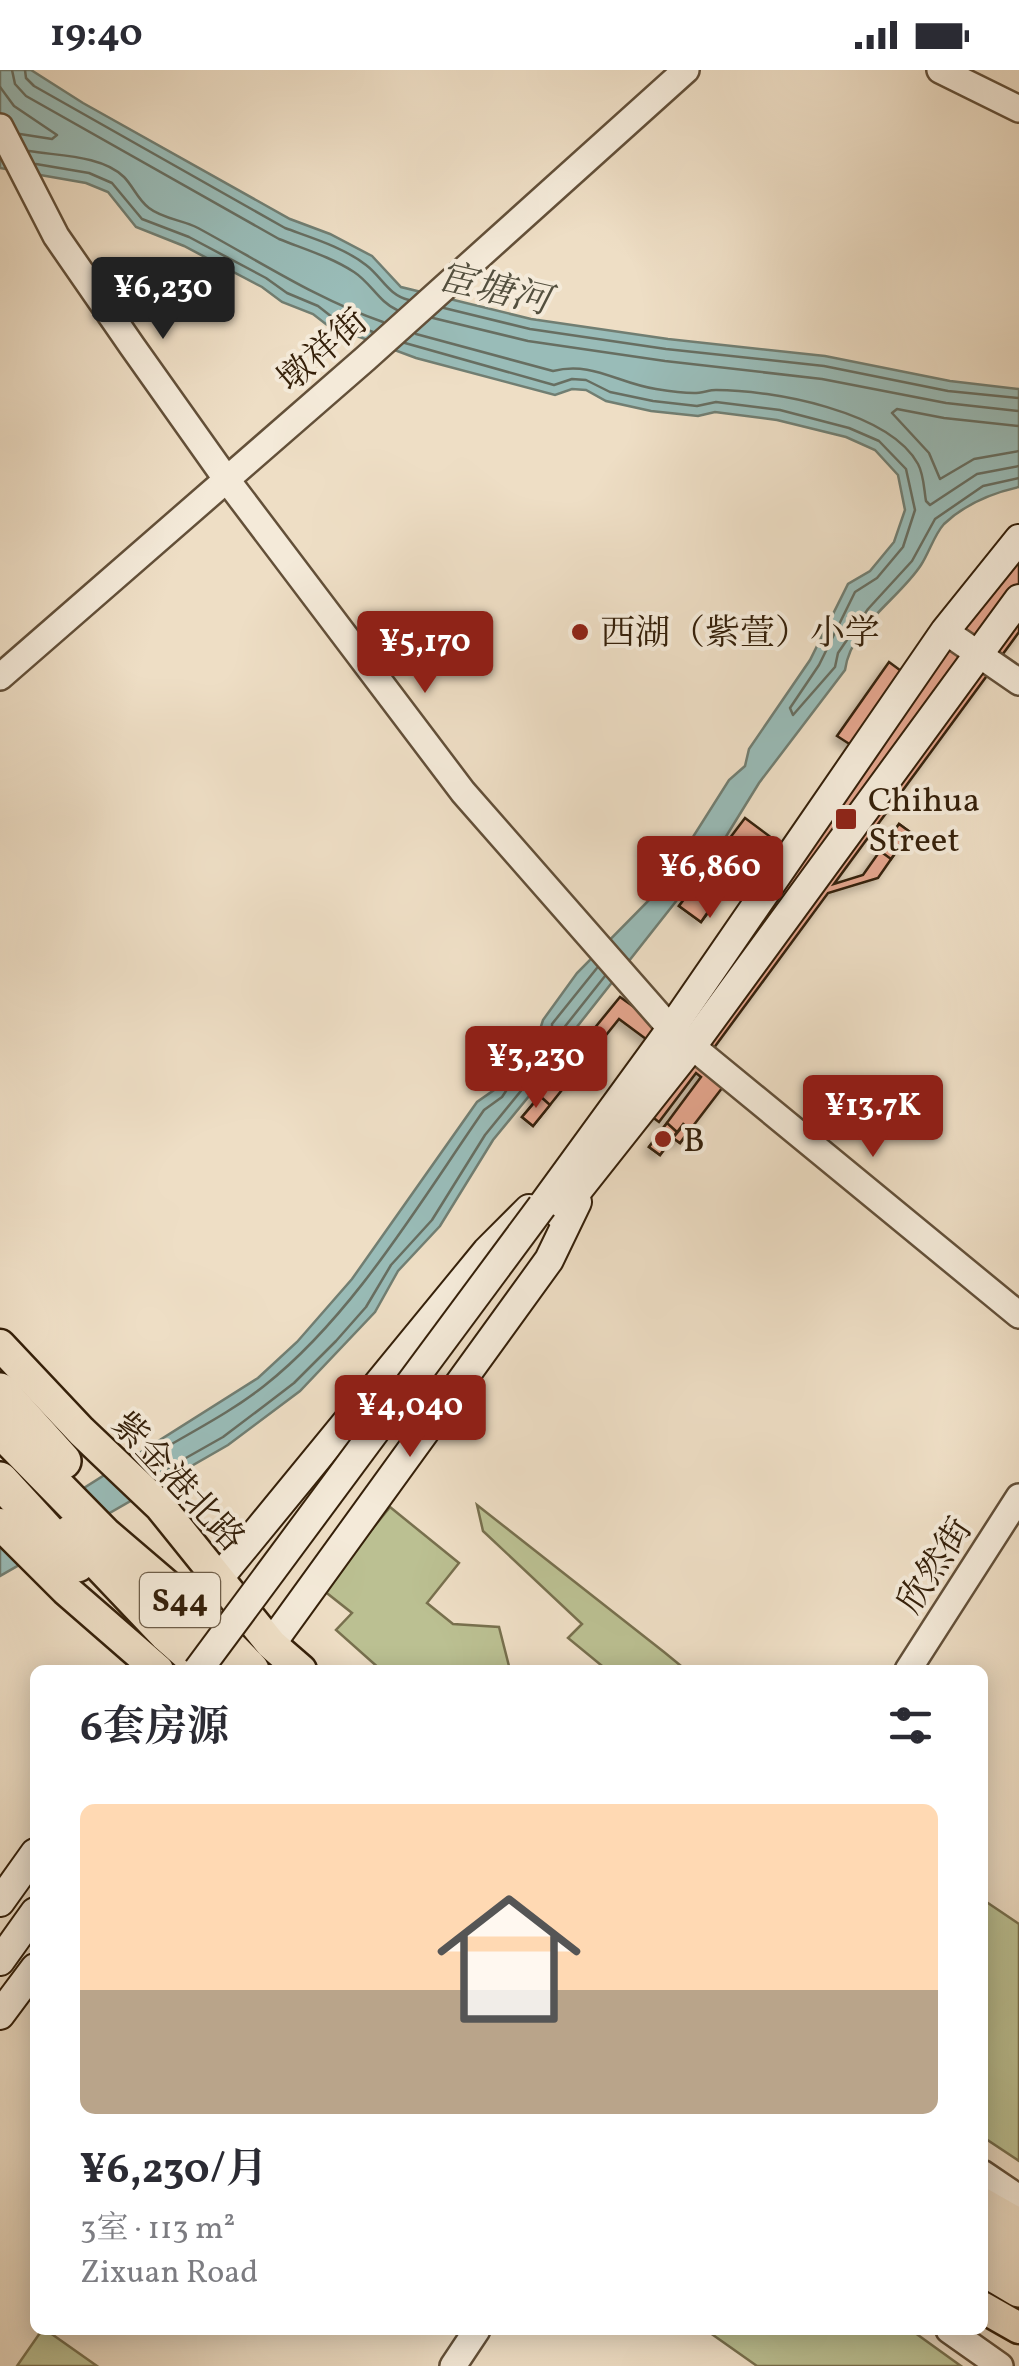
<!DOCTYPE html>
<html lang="zh">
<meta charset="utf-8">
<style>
body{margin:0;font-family:Vollkorn,"Noto Serif SC",serif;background:#f7f7f7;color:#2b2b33;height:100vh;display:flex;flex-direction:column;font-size:38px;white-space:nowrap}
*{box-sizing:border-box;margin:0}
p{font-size:32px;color:#7c7c81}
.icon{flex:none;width:55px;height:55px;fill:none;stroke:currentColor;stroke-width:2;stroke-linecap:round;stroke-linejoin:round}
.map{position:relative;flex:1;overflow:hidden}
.drawer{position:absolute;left:30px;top:1595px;width:958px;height:670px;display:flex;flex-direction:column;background:#fff;border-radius:15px;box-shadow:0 5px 25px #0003}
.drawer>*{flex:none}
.price{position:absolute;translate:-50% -85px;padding:0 22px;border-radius:10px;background:#8f2418;color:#fff;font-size:32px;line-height:65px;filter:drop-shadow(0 2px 5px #0008)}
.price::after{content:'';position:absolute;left:50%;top:60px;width:30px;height:22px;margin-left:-15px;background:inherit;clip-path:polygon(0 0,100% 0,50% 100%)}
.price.on{background:#222;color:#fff}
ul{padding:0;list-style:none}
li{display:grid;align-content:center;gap:20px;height:530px;padding:0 50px}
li+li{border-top:2px solid #e1e1e2}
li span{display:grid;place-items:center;height:310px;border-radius:15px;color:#555}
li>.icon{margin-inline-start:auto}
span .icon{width:180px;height:180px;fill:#fffc;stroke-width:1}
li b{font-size:42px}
h2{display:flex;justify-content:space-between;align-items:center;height:120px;padding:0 50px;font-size:42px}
.status{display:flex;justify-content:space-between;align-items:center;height:70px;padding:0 50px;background:#fff;direction:ltr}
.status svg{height:28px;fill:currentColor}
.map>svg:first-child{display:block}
.green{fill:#bbc092;stroke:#78704e;stroke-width:2.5}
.water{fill:#99bcb8;stroke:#717e72;stroke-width:2.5}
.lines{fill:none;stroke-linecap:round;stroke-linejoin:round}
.shore{stroke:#676e61;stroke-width:2.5}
.building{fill:#e3a48c;stroke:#35200a;stroke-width:2.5;filter:url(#shadow)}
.tertiary-casing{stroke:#635039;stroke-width:30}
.secondary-casing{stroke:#35200a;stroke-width:32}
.primary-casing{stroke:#35200a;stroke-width:35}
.motorway-casing{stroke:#35200a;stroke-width:40}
.tertiary{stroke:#f4ead9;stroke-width:25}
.secondary{stroke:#f4ead9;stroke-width:28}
.primary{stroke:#eedec5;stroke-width:30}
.motorway{stroke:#eedec5;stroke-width:35}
.secondary-bridge-casing{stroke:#35200a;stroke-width:32;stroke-linecap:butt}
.secondary-bridge{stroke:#f4ead9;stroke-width:28}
.poi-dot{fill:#8f2418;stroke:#f4ead9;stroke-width:4}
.labels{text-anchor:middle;stroke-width:8;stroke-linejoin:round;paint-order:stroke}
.shield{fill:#f4ead9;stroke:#6e5d48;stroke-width:2.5}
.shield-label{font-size:32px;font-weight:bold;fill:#35200a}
.street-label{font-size:35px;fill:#35200a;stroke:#f4ead9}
.poi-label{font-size:35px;fill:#35200a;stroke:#f4ead9;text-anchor:start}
.water-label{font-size:38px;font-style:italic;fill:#534f3e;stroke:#f4ead9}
</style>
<div class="status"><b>19:40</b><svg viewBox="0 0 49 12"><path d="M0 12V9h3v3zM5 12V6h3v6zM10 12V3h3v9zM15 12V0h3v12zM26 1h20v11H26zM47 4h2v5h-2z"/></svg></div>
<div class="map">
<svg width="1019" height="2296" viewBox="0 0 1019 2296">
<defs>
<filter id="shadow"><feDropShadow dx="-5" dy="5" stdDeviation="5" flood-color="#0004"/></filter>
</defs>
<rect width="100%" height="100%" fill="#eedec5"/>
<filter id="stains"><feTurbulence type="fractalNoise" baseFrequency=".002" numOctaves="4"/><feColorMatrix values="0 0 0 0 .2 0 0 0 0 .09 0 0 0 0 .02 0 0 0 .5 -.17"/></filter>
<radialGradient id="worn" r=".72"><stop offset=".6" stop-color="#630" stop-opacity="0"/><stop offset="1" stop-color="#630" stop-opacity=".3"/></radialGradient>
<g class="green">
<polygon points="477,1435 664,1582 686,1600 607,1600 568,1568 582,1554 483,1461"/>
<polygon points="390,1437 459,1493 427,1533 453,1554 499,1557 510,1600 381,1600 336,1560 352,1543 323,1520"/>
<polygon points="982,1829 1019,1854 1019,2091 983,2067"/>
<polygon points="42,2260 46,2260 97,2296 17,2296"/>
<polygon points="706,2260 911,2260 961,2296 757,2296"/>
</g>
<path class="water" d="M0 0H31L83 33 290 149 330 164 372 186 401 217 531 249 668 269 825 286 950 311 1019 319V417C992 423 965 434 944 454 934 465 929 483 921 495 899 529 851 556 845 600L759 713 722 773 565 972 547 1004 493 1070 440 1156 398 1201 375 1242 300 1321 228 1375 0 1506V1471L258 1308 297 1272 352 1209 477 1032 494 1020 506 1001 525 991 534 978 543 950 577 903 660 819 729 710 745 696 749 679 810 590 848 514 870 501 894 472 905 440 898 405 875 380 846 367 777 350 715 342 698 346 651 341 606 331 586 320 572 319 555 325 416 288 327 255 313 244 282 232 262 217 184 176 136 157 108 122 86 113 0 98Z"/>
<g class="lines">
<g class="shore">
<path d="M12 0 15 14 26 26 279 169C304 179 331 187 354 202 371 213 379 232 397 240"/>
<path d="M25 0 26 8 34 16 285 158C312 168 343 177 366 195 382 207 388 225 409 230"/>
<polyline points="0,17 14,36 57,65 52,69 20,64"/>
<path d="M29 81C58 86 102 85 124 107 133 116 138 130 149 138 163 149 183 150 198 158 259 191 318 230 383 252"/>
<polyline points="36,94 89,103 112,113 142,149 189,167 266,208 287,223 318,236 332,247 373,262"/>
<polyline points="444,238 530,259 666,279 824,296 948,321 1019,328"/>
<polyline points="433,248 528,271 665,291 822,309 946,333 1019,341"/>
<path d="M416 264 553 301C592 291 617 313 656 319 668 321 682 323 694 323 702 323 709 320 716 320 772 320 889 341 918 394 924 405 924 420 926 431L930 435 977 404 1019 396"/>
<polyline points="405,273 554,315 572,309 586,310 610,322 653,331 697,336 716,332 780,340 849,358 879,371 906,399 915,440 903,477 877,508 855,522 819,595 790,638 793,645 835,597 838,583 868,539 912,491 935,449 983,416 1019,408"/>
<polyline points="1019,356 944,348 897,339 892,343 929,383 940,409 974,389 1019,381"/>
<polyline points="597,898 552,954 552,965 559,964 605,906"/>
<path d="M140 1393C181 1367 226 1346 264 1316 353 1246 420 1132 484 1040L502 1027 514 1009 528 1005 529 1011 485 1065 432 1150 391 1195 366 1237 336 1271 294 1313 264 1336 223 1367 154 1406"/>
</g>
</g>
<g class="building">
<polygon points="1019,471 1019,562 834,814 863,805 899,754 910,762 878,808 828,823 705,990 729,1009 680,1073 673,1068 684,1053 660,1085 649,1077 701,1007 696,1003 659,1052 615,1019 650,972 619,949 533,1056 522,1047 620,927 662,957 785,792 760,774 701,852 679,836 702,805 745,748 792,783 865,684 837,666 889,592 916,612"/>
<polygon points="899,754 910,762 891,789 880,781"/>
<polygon points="702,805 723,820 701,852 679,836"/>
<polygon points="540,1026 550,1035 533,1056 522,1047"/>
<polygon points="667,1053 677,1062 660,1085 649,1077"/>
<polygon points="682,1057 688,1062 680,1073 673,1068"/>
</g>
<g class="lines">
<defs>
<g id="tertiary">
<polyline points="940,0 1019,39"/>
<polyline points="0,57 56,166 132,276 227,410 463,722 671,959 1019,1245"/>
<polyline points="945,561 1019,612"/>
<polyline points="0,607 365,289 686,0"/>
<polyline points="908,1600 1019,1427"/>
<polyline points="982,2103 1019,2128"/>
<polyline points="949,2260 1000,2296"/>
<polyline points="453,2296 477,2260"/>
</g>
<g id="secondary">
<polyline points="542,1136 671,959 945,561 1019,469"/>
<polyline points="559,1144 692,976 1019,529"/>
<polyline points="219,1508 487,1181 529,1139"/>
<polyline points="271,1574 549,1190 577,1132"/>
<polyline points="0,1832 35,1783"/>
<polyline points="0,1891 35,1842"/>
<polyline points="0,1945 35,1898"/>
</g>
<g id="primary">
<polyline points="0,1275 81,1361 160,1436 271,1574 301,1600"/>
<polyline points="0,1454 66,1520 158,1600"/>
<polyline points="982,2133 1019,2154"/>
<polyline points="982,2237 1019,2258"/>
</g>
<g id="motorway">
<polyline points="0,1321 63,1391"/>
<polyline points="0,1359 104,1465 194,1542 251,1600"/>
<polyline points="0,1410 77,1494"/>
<polyline points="71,1463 166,1563 208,1600"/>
<polyline points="982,2164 1019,2186"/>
<polyline points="982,2197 1019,2219"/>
</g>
</defs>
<use href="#tertiary" class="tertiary-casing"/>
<use href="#secondary" class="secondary-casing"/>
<use href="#primary" class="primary-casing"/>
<use href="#motorway" class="motorway-casing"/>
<use href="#tertiary" class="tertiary"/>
<use href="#secondary" class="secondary"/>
<use href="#primary" class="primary"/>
<use href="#motorway" class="motorway"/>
<defs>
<polyline id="secondary-bridge" points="198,1600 542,1136"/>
</defs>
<use href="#secondary-bridge" class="secondary-bridge-casing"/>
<use href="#secondary-bridge" class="secondary-bridge"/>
</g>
<g class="poi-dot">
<circle cx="580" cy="562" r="10"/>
<rect x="834" y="737" width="24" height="24" rx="5"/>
<circle cx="663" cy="1069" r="10"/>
</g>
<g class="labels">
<rect class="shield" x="140" y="1503" width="80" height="54" rx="8"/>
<g class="shield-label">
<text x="180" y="1541">S44</text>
</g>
<g class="street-label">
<text transform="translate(322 280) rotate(-41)" y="12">墩祥街</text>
<text transform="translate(179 1411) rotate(47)" y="12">紫金港北路</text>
<text transform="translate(934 1495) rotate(-57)" y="12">欣然街</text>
</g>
<g class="poi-label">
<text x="600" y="574">西湖（紫萱）小学</text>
<text x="868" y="741">Chihua<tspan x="868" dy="40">Street</tspan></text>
<text x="683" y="1081">B</text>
</g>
<g class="water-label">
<text transform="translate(494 218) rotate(13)" y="13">宦塘河</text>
</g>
</g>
<rect width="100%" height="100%" filter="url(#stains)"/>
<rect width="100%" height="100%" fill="url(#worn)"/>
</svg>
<b class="price on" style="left:163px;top:272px">¥6,230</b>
<b class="price" style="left:425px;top:626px">¥5,170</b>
<b class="price" style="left:710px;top:851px">¥6,860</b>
<b class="price" style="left:536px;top:1041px">¥3,230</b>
<b class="price" style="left:873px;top:1090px">¥13.7K</b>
<b class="price" style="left:410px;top:1390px">¥4,040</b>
<section class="drawer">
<h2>6套房源<svg class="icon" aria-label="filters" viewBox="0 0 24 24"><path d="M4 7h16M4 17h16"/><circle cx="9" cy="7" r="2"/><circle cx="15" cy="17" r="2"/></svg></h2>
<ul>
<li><span style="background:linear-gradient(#ffd9b3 60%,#b9a48a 0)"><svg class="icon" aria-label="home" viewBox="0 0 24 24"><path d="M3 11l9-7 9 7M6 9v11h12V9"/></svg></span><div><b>¥6,230/月</b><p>3室 · 113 m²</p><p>Zixuan Road</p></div></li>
</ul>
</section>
</div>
